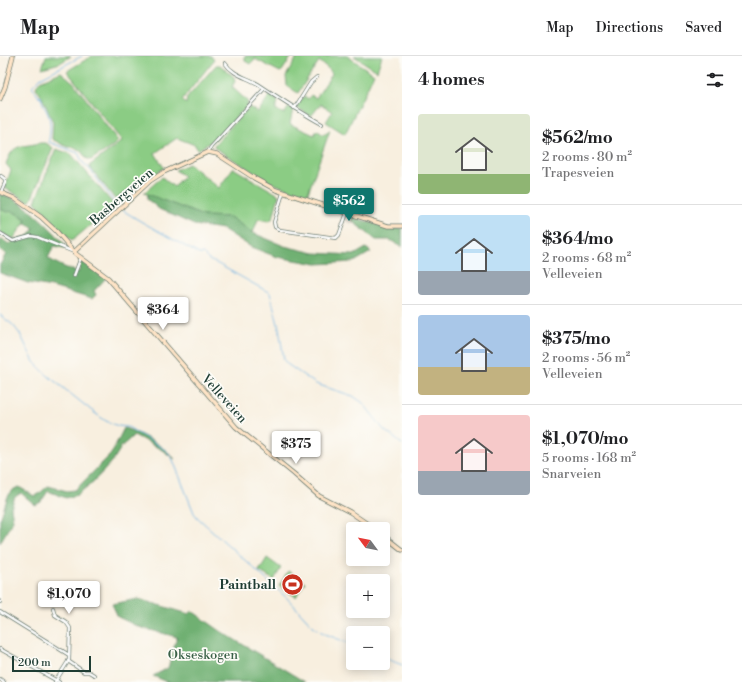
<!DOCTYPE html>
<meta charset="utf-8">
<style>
body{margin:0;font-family:"Libre Bodoni",serif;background:#f2f2f2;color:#202124;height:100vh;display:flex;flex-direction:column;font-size:15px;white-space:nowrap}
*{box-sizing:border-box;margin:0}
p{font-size:13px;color:#757577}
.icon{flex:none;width:22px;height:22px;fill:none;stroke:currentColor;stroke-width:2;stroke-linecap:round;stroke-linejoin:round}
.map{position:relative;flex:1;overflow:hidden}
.panel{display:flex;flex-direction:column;background:#fff;width:340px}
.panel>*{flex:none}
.needle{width:26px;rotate:302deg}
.buttons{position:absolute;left:346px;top:466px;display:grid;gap:8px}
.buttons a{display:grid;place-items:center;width:44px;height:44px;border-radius:4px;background:#fff;box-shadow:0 2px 10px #0003;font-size:20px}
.scale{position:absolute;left:12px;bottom:10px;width:79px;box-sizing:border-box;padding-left:4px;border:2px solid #1f3d34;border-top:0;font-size:11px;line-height:14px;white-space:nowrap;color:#1f3d34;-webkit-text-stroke:3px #fdfcf7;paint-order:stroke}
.price{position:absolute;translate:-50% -34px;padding:0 9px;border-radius:4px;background:#fff;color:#222;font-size:13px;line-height:26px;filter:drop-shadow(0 1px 2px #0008)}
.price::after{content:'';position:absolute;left:50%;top:24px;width:12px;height:9px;margin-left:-6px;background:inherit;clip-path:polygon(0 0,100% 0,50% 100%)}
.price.on{background:#0f766e;color:#fff}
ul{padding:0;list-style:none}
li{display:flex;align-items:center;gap:12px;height:100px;padding:0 16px}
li+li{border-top:1px solid #e0e0e0}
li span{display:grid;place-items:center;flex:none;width:112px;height:80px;border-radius:4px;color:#555}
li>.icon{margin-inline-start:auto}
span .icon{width:48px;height:48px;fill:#fffc;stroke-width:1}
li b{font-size:17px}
h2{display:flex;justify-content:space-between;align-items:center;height:48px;padding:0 16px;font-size:17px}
header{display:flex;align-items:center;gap:24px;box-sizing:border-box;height:56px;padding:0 20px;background:#fff;border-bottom:1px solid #e0e0e0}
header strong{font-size:19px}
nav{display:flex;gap:22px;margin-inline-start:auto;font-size:14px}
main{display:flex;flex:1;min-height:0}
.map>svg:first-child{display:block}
.green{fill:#8bcc84;stroke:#55845c}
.forest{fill:#70b072;stroke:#487653}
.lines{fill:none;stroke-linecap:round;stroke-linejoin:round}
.stream{stroke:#6bb1e2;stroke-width:1}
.street-casing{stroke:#6b7b70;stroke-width:4}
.secondary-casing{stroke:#6b7b70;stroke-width:5}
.street{stroke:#fff;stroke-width:2.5}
.secondary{stroke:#ffe4c6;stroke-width:3.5}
.labels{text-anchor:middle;stroke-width:3.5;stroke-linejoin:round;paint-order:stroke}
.street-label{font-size:13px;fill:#1f3d34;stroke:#fdfcf7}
.poi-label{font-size:13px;font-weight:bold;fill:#1f3d34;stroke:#fdfcf7;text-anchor:end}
.park-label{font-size:13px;fill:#3a6148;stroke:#fdfcf7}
</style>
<header>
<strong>Map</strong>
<nav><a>Map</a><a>Directions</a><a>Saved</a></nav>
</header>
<main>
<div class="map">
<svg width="402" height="626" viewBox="0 0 402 626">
<rect width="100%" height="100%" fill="#fdfcf7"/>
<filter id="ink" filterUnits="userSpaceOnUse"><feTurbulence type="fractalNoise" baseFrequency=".025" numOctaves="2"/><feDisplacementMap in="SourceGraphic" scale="8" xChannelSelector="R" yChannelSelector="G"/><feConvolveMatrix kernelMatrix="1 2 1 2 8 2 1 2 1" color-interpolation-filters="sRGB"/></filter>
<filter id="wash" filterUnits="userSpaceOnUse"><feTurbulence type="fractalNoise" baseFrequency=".012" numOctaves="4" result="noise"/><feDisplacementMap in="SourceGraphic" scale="16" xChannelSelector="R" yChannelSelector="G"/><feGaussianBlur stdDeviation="0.9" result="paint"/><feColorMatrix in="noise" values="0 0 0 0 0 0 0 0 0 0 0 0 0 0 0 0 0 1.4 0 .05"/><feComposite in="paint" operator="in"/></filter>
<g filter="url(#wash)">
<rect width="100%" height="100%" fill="#f8efdf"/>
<g class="green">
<polygon points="46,0 71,0 60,7 42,12"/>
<polygon points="92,0 211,0 214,4 182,44 186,48 187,42 216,9 220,9 234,21 235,25 232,31 248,46 247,50 217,82 198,94 195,89 177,82 155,97 164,112 115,143 89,110 122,85 67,15"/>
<polygon points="245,0 292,0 282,15 280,16 255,3 250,8 245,5"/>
<polygon points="298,0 347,0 374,18 345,78 326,66 332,56 321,48 311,60 296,51 304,40 308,43 311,39 316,42 332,18 330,14 319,5 298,37 287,30 286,20"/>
<polygon points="354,0 382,0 377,15"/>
<path d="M61 16 73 26 118 85C110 94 100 97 91 104L86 102 81 95 74 91H67L52 83 53 66 42 41 36 32 37 28 40 25Z"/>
<polygon points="270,39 277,44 278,46 275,53 284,58 289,51 293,53 290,68 314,79 317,74 322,78 326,78 329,74 330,74 307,140 269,126 215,92 214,89 249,51 258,56"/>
<path d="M39 87H46L53 92 31 144 29 146 5 132 11 114 6 108C14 86 20 92 39 87Z"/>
<polygon points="56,93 71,98 114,149 72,185 35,146"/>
<polygon points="189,108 219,132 233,112 279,139 273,162 269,165 258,163 253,177 230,161 203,160 144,137 162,121 174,131 184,120 175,114"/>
<polygon points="0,153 7,156 12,155 26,163 24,168 13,183 0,176"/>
<polygon points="267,502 281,512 274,524 259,515"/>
<polygon points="288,515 305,526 296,541 279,530"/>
</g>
<g class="forest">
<path d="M0 138C22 142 52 173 66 190L65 192 54 190 48 202C58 209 68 213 79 216L81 205 106 222 94 235 96 239 92 243 52 231 28 227 0 217V209L6 198 0 194V182L9 188 13 184 29 180 34 172 25 167 26 163 12 155 7 156 0 153Z"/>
<polygon points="148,138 203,160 230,161 253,177 284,190 314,197 354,199 366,192 371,196 354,206 317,208 277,201 251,191 223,173 194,169 159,153 147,143"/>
<polygon points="349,160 392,173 402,172 402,191 390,184 376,184 352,165"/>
<path d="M124 372C140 377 164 390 175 403L162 394 134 379 122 390 112 406 94 425 77 439 66 442 48 435 41 446 35 449 21 437 15 441 11 452 13 464 0 487V464L8 440 14 433 19 431 34 440 40 437 48 430 67 435 75 434 111 398Z"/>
<polygon points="138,543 189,558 192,555 222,576 305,626 168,626 153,620 168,612 177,581 139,571 118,561 112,548"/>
</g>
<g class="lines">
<g class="stream">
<path d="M82 0 40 22 32 30 38 40 41 41C42 49 47 54 49 61 52 72 49 78 49 86L78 97 83 107 89 112 117 150"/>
<polyline points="122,154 142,166 199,198 203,198 209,204 218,208 270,237 279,272 284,304 287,308 316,328 353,340 363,347 384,374 402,388"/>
<polyline points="0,259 13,269 20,278 34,306 47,319 96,358 106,365 118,370 128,371 167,395 173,404 194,457 198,462 287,542 312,569 323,577 353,589"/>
<polyline points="383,601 402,609"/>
</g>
</g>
</g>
<g filter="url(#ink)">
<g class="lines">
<defs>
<g id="street">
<path d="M225 7C233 19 246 21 258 28 279 42 300 56 322 68"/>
<polyline points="294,52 296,50 311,26 317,21"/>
<polyline points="208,96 211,91 264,33"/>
<polyline points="1,120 5,123 5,127 1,136"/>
<polyline points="283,137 274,166 275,171 280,174 336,182 339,179 347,157"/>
<polyline points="0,177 13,185 31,180 37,181 74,196"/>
<polyline points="74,220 81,201"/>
<polyline points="0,546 0,545"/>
<polyline points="53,552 55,559 66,566 70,572 69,604 55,626"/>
<polyline points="0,556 69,599"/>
<polyline points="0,593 59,626"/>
<polyline points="68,605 84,616 89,616 94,619"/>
<polyline points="0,623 4,626"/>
</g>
<g id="secondary">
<polyline points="0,43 5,31 13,0"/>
<polyline points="0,136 14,142 41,161 56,175 76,198 108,222 236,371 294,418 319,440 350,456 375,473"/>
<polyline points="74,196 150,125 164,116 208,96 217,98 254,122 276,134 388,170 402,170"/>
<polyline points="383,479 402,494"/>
</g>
</defs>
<use href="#street" class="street-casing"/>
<use href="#secondary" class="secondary-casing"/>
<use href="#street" class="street"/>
<use href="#secondary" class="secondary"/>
</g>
</g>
<defs>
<symbol id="stadium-disc" viewBox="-11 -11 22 22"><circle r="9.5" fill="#c8321e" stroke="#fdfcf7"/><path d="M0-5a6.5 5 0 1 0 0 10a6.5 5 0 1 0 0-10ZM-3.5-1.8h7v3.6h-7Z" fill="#fff"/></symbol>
</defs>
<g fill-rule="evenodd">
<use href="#stadium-disc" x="280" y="516" width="25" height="25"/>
</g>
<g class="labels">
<g class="street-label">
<text transform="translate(121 140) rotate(-41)" y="5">Basbergveien</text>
<text transform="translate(225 342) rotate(48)" y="5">Velleveien</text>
</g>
<g class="poi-label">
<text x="276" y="533">Paintball</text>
</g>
<g class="park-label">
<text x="203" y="603">Okseskogen</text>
</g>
</g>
</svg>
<div class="buttons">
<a><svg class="needle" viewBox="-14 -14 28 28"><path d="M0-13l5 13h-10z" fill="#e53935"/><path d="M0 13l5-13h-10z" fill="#757577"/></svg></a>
<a>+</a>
<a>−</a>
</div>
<div class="scale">200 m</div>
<b class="price on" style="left:349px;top:166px">$562</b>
<b class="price" style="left:163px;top:275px">$364</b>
<b class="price" style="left:296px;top:409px">$375</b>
<b class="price" style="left:69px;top:559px">$1,070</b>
</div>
<section class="panel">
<h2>4 homes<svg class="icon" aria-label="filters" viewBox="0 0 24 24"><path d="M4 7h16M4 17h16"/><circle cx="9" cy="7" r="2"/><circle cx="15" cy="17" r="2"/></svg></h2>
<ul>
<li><span style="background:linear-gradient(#dfe7d0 75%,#8fb573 0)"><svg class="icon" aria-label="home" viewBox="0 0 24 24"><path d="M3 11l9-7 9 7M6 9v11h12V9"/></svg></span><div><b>$562/mo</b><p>2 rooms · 80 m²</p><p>Trapesveien</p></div></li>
<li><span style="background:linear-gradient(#bfe0f5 70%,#9aa5b1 0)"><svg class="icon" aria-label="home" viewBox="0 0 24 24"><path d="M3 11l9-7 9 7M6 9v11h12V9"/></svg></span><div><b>$364/mo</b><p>2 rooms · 68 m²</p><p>Velleveien</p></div></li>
<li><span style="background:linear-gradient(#a9c7e8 65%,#c2b280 0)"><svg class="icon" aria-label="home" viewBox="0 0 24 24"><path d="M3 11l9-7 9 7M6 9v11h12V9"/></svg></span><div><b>$375/mo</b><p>2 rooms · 56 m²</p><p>Velleveien</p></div></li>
<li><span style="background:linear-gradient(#f6c9c9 70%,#9aa5b1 0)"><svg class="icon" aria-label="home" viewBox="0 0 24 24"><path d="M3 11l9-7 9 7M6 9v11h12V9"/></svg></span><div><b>$1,070/mo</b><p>5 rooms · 168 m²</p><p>Snarveien</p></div></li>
</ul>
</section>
</main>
